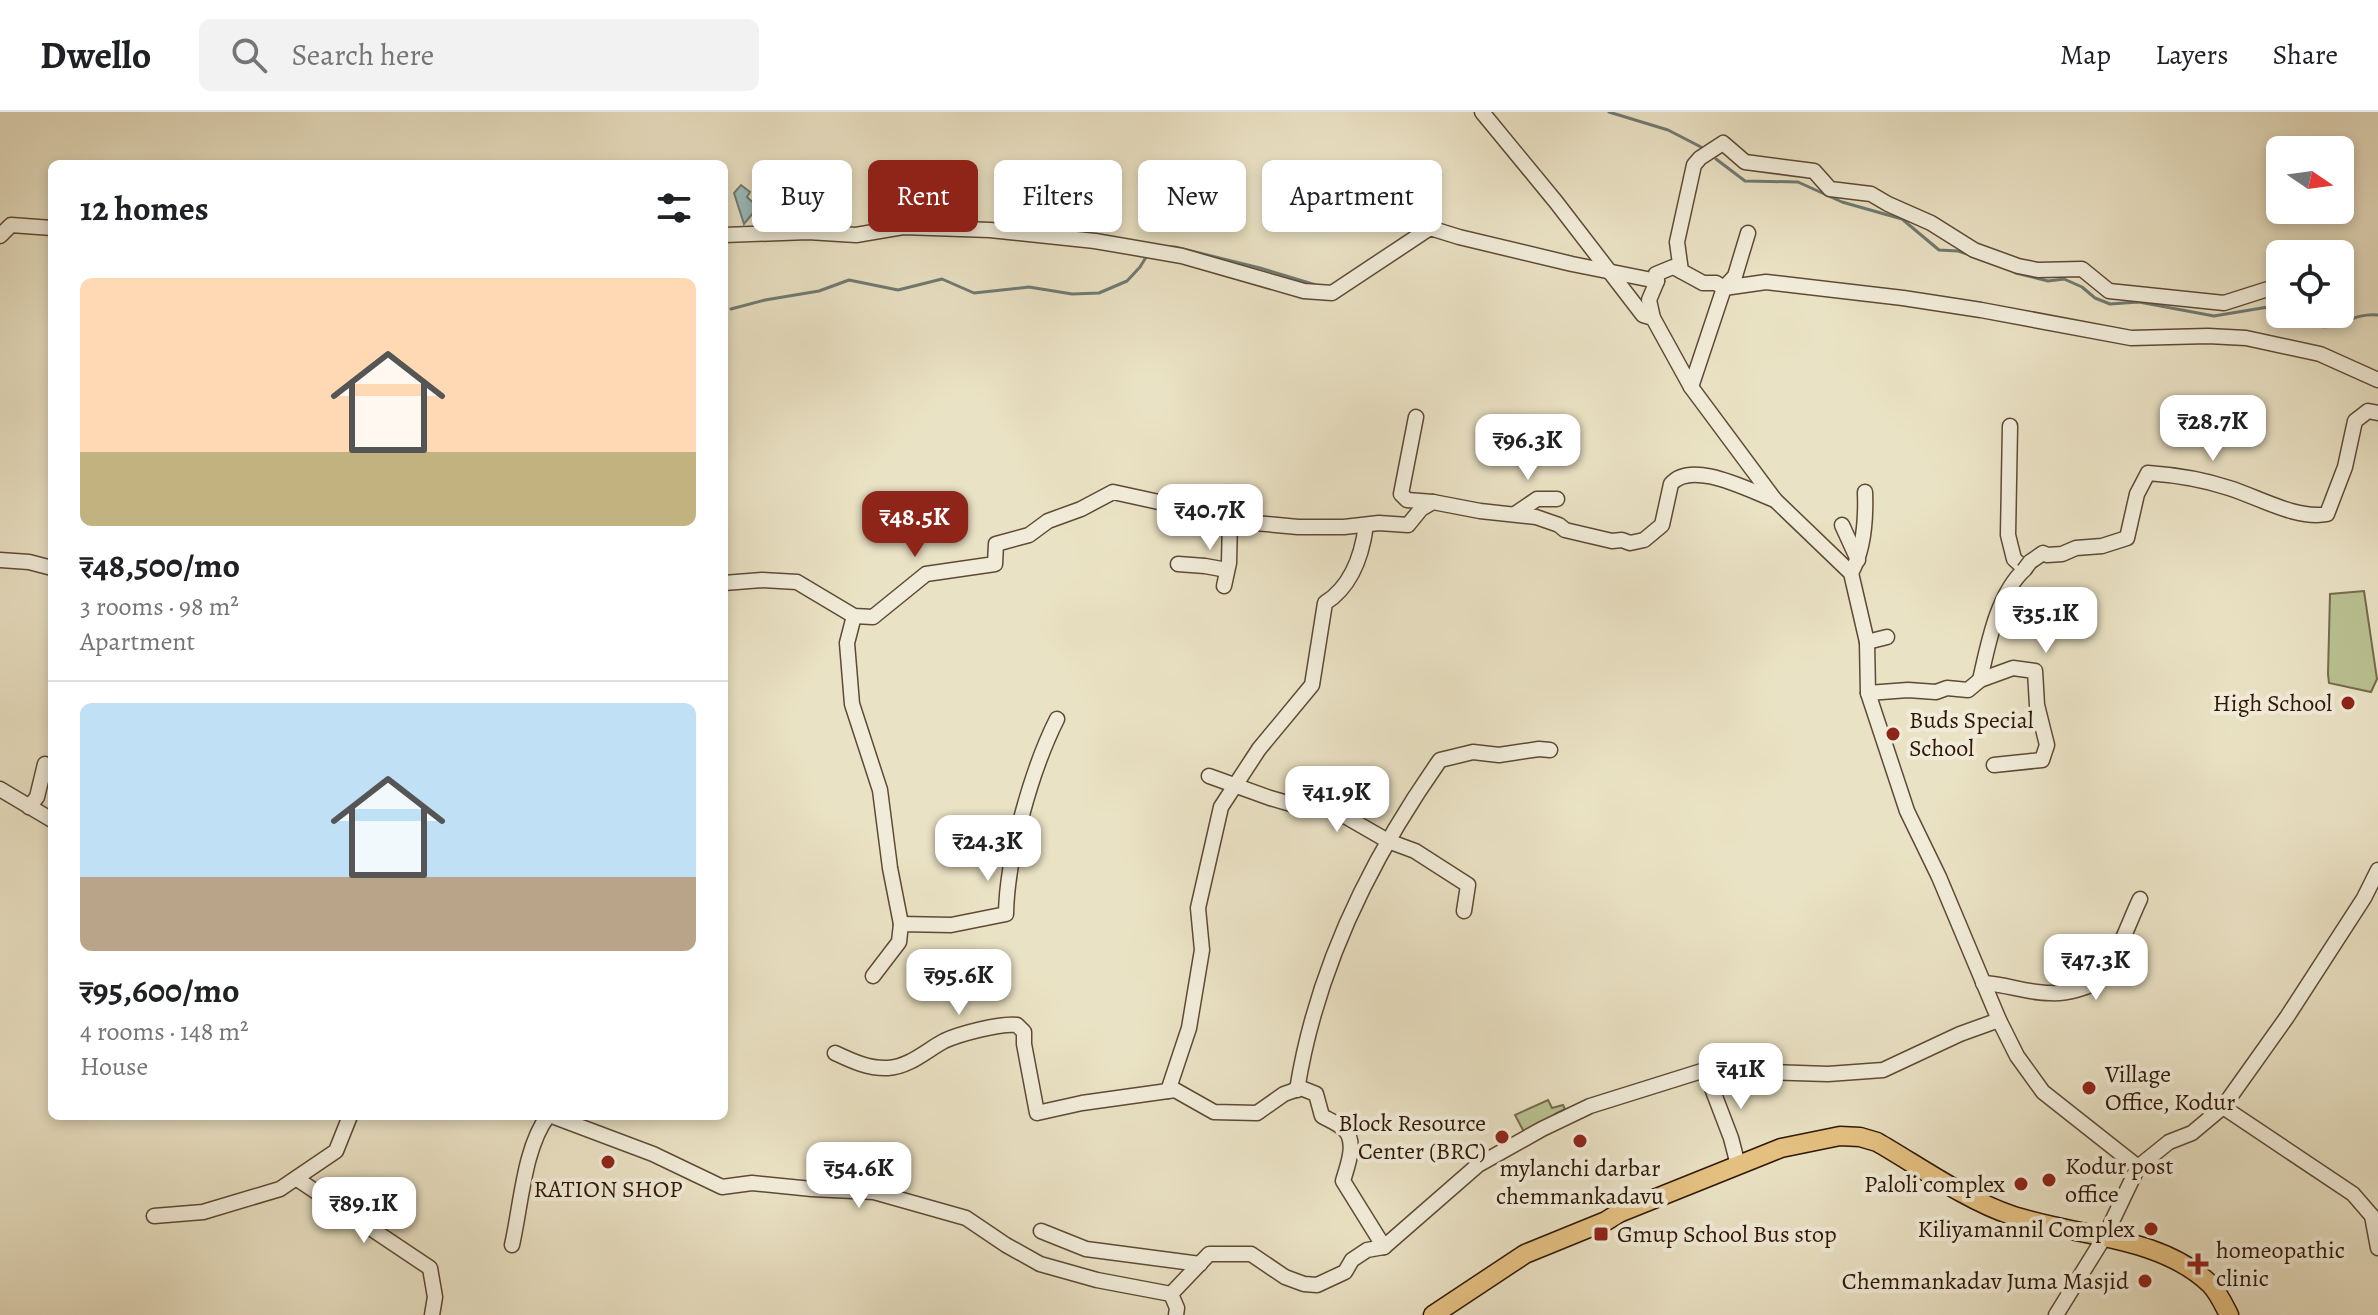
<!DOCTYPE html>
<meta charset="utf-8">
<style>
body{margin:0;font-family:Alegreya,serif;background:#f2f2f2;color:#202124;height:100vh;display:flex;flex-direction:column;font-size:30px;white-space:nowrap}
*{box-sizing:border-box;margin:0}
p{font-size:26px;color:#757577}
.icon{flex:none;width:44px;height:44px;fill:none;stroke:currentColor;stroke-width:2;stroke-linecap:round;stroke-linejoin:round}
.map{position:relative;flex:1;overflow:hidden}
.sheet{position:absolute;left:48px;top:48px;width:680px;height:960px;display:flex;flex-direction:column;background:#fff;border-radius:12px;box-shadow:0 4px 12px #0003}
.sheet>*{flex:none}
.top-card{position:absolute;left:752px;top:48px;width:760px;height:72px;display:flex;gap:16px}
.needle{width:52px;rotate:103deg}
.tools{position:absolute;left:2266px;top:24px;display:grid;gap:16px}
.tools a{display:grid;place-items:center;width:88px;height:88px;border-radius:12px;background:#fff;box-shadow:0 4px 12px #0003;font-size:40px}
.price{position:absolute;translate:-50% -68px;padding:0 18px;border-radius:16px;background:#fff;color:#222;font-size:26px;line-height:52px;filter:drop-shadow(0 2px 4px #0008)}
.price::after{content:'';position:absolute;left:50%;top:48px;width:24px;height:18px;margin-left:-12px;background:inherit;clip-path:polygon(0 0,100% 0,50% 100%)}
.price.selected{background:#8f2418;color:#fff}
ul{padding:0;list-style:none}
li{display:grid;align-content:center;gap:16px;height:424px;padding:0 32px}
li+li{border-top:2px solid #e0e0e0}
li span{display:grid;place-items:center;height:248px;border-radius:12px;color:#555}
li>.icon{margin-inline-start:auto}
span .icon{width:144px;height:144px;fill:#fffc;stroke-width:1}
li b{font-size:34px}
h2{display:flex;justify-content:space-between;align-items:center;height:96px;padding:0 32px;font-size:34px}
.tag{padding:0 28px;border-radius:12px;background:#fff;box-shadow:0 4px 12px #0003;font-size:28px;line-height:72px}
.tag.selected{background:#8f2418;color:#fff}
header{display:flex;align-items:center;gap:48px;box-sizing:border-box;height:112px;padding:0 40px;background:#fff;border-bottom:2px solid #e0e0e0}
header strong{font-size:38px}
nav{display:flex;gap:44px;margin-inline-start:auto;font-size:28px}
.search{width:560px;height:72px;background:#f2f2f2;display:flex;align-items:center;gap:20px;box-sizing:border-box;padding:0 28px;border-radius:12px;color:#757577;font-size:30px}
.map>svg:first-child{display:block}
.green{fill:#bac292;stroke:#746c4c;stroke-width:2}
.water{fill:#9abcbc;stroke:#6f7a73;stroke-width:2}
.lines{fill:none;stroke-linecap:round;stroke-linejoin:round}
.stream{stroke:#6f7a73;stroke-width:3}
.minor-casing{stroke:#5e4a35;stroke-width:17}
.major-casing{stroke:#2f1705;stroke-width:21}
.minor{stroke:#f1ecd9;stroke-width:14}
.major{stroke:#e5c182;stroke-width:18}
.minor-bridge-casing{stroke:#5e4a35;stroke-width:17;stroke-linecap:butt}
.minor-bridge{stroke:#f1ecd9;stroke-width:14}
.poi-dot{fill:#8f2418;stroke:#f1ecd9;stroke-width:3}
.labels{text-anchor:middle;stroke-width:8;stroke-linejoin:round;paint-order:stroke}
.poi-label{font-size:24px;fill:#2f1705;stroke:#f1ecd9;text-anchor:end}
</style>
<header>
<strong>Dwello</strong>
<div class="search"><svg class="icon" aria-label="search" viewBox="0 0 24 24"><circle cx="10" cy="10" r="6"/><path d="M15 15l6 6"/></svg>Search here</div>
<nav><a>Map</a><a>Layers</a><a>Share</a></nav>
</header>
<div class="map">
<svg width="2378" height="1203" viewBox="0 0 2378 1203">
<rect width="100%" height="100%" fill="#eae2c4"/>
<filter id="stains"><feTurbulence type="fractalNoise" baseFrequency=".0025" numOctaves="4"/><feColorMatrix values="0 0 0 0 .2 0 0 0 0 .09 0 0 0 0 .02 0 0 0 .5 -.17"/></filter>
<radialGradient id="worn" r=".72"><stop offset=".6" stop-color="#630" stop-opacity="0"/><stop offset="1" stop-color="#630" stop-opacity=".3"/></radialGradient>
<g class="green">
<polygon points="2364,479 2377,567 2371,580 2329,571 2328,562 2330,482"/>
<polygon points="1548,988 1552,996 1563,993 1565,997 1555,1002 1555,1005 1524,1020 1515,1003"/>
</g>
<polygon class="water" points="741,73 750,80 747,85 758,95 744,112 734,81"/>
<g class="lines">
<g class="stream">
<polyline points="1609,0 1668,18 1701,35"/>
<polyline points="1716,47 1745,69 1798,70 1842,90 1902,107 1939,138 1958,139 1970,143"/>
<polyline points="1165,135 1175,135 1260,156 1316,173"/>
<polyline points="2011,158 2016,161 2048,169 2064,167 2082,175 2095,186 2110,192 2139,190 2214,204 2280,193"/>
<polyline points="731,197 765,188 819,179 849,168 898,178 942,167 974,181 1029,175 1072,182 1099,181 1127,169 1140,155 1148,142"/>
<path d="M2301 202C2327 232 2346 199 2378 203"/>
</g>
<defs>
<g id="minor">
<polyline points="1482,0 1556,90 1643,203 1653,206 1691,275 1775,388 1851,461 1867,530 1868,581 1907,699 1939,765 1999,908 2017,944 2043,980 2138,1055"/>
<polyline points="1748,121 1735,164 1724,176 1766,170 1903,186 1981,198 2131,226 2208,224 2246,226 2320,242 2378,268"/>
<polyline points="724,123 808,120 856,123 903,115 990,118 1095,129 1182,144 1304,179 1332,181 1430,116 1459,125 1572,152 1657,169"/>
<polyline points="0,124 11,113 52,116"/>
<polyline points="1653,206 1649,188 1657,169 1656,162 1673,155 1681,159"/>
<polyline points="1691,275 1724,176 1716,171 1703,171 1681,159 1677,130 1694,53 1700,46 1723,31 1745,50 1814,59 1830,77 1871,82 1888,92 1931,111 1974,138 2018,154 2038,158 2082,157 2109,179 2224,191 2268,177"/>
<polyline points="1416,305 1401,382 1407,388 1433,390"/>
<polyline points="1515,402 1537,387 1557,387"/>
<polyline points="1842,413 1858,448"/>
<polyline points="0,448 29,450 52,456"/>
<path d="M2030 450 2043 441 2047 443 2062 442 2076 436 2102 434 2127 426 2137 382 2148 361C2176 363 2202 367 2229 376 2258 385 2297 408 2327 402L2345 355 2355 309 2368 299 2378 301"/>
<polyline points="1178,452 1205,454 1227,458"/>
<path d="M1851 461C1864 438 1866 406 1865 380"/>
<path d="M724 471 762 468 797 470 854 504 873 505 926 462 995 452 996 432 1029 423 1048 409 1081 397 1113 380 1255 411 1298 415H1344L1379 411 1408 413 1421 397 1433 390 1480 399 1536 405 1559 413 1565 418 1612 429 1622 428 1630 431 1644 428 1662 413 1671 372C1692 347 1750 379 1775 388"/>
<polyline points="1224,474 1229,451 1230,407"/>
<polyline points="854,504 847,531 852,592 880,678 890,756 901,812"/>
<polyline points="1867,530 1887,525"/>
<path d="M1980 568C1988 533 1997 482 2025 457L2014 447 2008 423 2010 314"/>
<polyline points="1868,581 1908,578 1936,580 1947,576 1968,578 1980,568 2013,556 2035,559 2037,593 2047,633 2042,648 1994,653"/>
<polyline points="1209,664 1270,686 1308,697 1329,695 1388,729 1415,739 1468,773 1464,799"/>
<polyline points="0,677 52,708"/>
<polyline points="29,695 37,685 45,652"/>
<path d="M873 864 899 830 901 812 951 813 1006 802C1007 745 1031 659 1057 607"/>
<path d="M1983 871C2006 872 2027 881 2050 881 2065 882 2092 876 2102 865 2117 846 2129 810 2140 787"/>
<path d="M835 941C852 949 869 957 888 956 909 955 927 938 944 929 959 922 1000 911 1017 913L1024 920V932L1037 1001 1082 991 1175 978 1214 1000 1257 1001 1284 982 1301 976 1316 982 1322 1004C1329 1008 1339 1012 1345 1018 1357 1031 1347 1055 1343 1069L1384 1135"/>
<polyline points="1705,958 1731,1026 1738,1053"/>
<path d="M1297 978C1316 858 1371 746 1440 648L1473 640 1499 643 1539 637 1550 638"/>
<path d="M1168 979 1189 916 1202 838 1198 796 1221 695 1259 637 1312 573 1325 491C1352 474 1362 444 1366 413"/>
<polyline points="2223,995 2353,1082 2372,1104"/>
<polyline points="552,1004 653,1042 722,1075 752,1071 812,1077 874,1080 966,1106 1006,1133 1040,1152 1097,1168 1171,1182"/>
<polyline points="297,1067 430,1156 435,1185 432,1203"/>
<polyline points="154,1104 203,1100 280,1077 336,1039 350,1004"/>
<polyline points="2372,1104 2378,1136"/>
<polyline points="1041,1119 1086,1137 1200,1152"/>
<path d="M512 1133C521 1094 524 1035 548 1004"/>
<polyline points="1384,1135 1478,1053 1542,1017 1590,994 1705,958 1828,962 1883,958 1960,922 1999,908"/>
<polyline points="1171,1182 1209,1142 1251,1142 1285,1165 1304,1172 1317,1173 1345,1160 1352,1148 1367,1138 1384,1135"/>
<polyline points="1171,1182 1177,1196 1176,1203"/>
<polyline points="2056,1203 2105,1124 2138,1055 2169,1030 2192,1021 2223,995 2287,905 2364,786 2378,758"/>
</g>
<path id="major" d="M1433 1203 1525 1142 1606 1109 1619 1101 1781 1036 1840 1024 1860 1025 1877 1030C1917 1053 1968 1089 2011 1103 2075 1125 2159 1123 2210 1172 2218 1180 2224 1193 2229 1203"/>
</defs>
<use href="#minor" class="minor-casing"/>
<use href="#major" class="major-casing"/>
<use href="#minor" class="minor"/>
<use href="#major" class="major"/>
<defs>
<polyline id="minor-bridge" points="2024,458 2030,450"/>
</defs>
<use href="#minor-bridge" class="minor-bridge-casing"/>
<use href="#minor-bridge" class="minor-bridge"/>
</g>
<g class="poi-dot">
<circle cx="2348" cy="591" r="8"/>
<circle cx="1893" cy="622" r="8"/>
<circle cx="2089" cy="976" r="8"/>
<circle cx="1502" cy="1025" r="8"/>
<circle cx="1580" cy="1029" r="8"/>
<circle cx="608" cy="1050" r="8"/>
<circle cx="2049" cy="1068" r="8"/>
<circle cx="2021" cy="1072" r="8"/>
<circle cx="2151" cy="1117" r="8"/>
<rect x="1593" y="1114" width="16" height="16" rx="4"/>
<path d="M2194 1140h8v8h8v8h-8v8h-8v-8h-8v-8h8z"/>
<circle cx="2145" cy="1169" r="8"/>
</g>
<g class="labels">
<g class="poi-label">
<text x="2332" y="599">High School</text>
<text x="1909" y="616" text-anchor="start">Buds Special<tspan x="1909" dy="28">School</tspan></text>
<text x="2105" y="970" text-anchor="start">Village<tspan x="2105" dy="28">Office, Kodur</tspan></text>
<text x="1486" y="1019">Block Resource<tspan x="1486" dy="28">Center (BRC)</tspan></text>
<text x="2065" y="1062" text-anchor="start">Kodur post<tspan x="2065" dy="28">office</tspan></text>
<text x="1580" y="1064" text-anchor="middle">mylanchi darbar<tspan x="1580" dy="28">chemmankadavu</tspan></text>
<text x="2005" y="1080">Paloli complex</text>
<text x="608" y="1085" text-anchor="middle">RATION SHOP</text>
<text x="2135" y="1125">Kiliyamannil Complex</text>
<text x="1617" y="1130" text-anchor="start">Gmup School Bus stop</text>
<text x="2216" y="1146" text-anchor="start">homeopathic<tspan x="2216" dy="28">clinic</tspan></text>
<text x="2129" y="1177">Chemmankadav Juma Masjid</text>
</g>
</g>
<rect width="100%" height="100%" filter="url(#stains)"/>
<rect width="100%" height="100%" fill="url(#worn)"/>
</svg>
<div class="tools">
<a><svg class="needle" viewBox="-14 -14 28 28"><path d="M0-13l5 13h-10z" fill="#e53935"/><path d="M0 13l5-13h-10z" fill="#757577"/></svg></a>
<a><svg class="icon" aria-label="locate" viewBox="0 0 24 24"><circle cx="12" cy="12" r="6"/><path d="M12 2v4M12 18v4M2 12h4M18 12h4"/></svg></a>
</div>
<b class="price" style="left:2213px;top:351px">₹28.7K</b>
<b class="price" style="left:1528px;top:370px">₹96.3K</b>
<b class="price" style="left:1210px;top:440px">₹40.7K</b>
<b class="price selected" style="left:915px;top:447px">₹48.5K</b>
<b class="price" style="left:2046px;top:543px">₹35.1K</b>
<b class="price" style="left:1337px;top:722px">₹41.9K</b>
<b class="price" style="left:988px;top:771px">₹24.3K</b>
<b class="price" style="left:2096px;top:890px">₹47.3K</b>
<b class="price" style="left:959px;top:905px">₹95.6K</b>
<b class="price" style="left:1741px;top:999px">₹41K</b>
<b class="price" style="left:859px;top:1098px">₹54.6K</b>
<b class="price" style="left:364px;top:1133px">₹89.1K</b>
<div class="top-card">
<a class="tag">Buy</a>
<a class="tag selected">Rent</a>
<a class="tag">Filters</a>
<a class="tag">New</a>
<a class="tag">Apartment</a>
</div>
<section class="sheet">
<h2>12 homes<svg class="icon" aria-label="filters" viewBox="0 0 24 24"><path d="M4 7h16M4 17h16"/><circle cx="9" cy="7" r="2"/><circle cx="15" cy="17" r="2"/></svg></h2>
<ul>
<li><span style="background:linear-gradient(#ffd9b3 70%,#c2b280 0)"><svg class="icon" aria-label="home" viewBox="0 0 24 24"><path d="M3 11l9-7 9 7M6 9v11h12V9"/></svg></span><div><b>₹48,500/mo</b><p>3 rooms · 98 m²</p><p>Apartment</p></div></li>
<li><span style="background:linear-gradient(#bfe0f5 70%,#b9a48a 0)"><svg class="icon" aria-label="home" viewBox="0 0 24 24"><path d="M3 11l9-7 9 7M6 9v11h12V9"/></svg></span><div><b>₹95,600/mo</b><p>4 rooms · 148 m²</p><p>House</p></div></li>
</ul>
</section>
</div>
